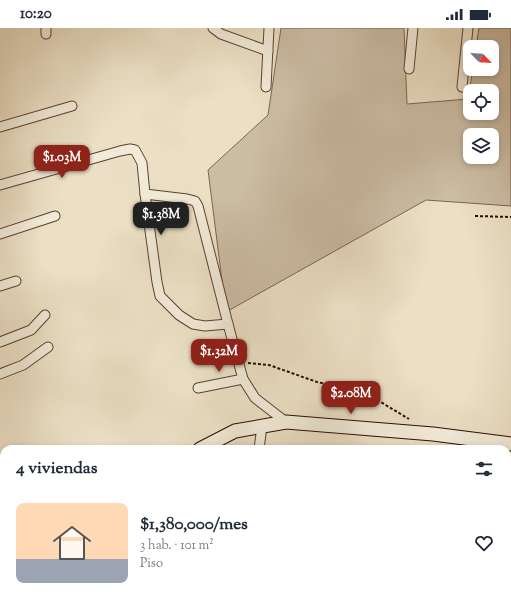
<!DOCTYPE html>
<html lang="es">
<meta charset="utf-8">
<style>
body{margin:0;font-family:"Sorts Mill Goudy",serif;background:#f2f2f3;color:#1f2937;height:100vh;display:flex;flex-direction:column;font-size:15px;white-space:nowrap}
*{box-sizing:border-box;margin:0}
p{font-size:13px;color:#747a83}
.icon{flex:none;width:22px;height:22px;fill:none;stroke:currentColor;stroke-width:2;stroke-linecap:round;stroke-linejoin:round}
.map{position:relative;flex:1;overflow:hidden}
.details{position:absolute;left:0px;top:417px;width:511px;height:156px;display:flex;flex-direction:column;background:#fff;border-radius:12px 12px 0 0;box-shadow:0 2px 6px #0003}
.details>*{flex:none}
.needle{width:26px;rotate:114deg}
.fabs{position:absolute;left:463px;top:12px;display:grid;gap:8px}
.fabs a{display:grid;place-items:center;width:36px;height:36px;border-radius:8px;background:#fff;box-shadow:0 2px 6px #0003;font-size:20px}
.price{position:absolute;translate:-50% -34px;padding:0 9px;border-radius:8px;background:#8f2418;color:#fff;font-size:13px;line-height:26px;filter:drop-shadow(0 1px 2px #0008)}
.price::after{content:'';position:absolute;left:50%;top:24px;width:12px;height:9px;margin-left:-6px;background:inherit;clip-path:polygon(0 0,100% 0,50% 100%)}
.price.selected{background:#222;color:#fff}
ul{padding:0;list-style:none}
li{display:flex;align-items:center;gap:12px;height:100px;padding:0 16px}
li+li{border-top:1px solid #e0e1e3}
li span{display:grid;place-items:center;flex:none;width:112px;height:80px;border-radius:8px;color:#555}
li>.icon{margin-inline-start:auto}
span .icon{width:48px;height:48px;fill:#fffc;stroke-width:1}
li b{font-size:17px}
h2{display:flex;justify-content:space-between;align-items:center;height:48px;padding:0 16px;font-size:17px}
.status{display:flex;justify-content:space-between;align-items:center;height:28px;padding:0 20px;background:#fff;direction:ltr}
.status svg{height:11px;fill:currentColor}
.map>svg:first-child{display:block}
.green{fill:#cbbca4;stroke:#7c6452;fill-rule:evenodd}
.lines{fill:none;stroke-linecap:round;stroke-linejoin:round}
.street-casing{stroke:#5c4031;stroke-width:11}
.secondary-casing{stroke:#2c0b00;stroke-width:15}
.path{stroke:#2c0b00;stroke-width:2;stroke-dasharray:3 2;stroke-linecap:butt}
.street{stroke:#f2ebd9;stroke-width:9}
.secondary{stroke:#f2ebd9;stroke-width:13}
</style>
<div class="status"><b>10:20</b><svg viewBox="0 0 49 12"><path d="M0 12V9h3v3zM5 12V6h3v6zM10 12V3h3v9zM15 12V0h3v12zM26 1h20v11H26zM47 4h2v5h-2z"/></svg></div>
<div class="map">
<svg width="511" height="573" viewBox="0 0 511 573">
<rect width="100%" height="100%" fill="#ebe0c5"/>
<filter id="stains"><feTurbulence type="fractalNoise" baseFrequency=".005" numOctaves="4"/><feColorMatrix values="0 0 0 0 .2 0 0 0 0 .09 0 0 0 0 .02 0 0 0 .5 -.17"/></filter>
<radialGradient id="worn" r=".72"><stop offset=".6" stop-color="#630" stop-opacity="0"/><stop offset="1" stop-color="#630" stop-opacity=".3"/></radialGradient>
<g class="green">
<path d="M281 0H404L407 76 468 71 473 41H492V19H476L479 0H511V178L426 172 226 284 208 142 268 87ZM470 63H492V85H470ZM470 107H492V129H470Z"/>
<polygon points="347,569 460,569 454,573 343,573"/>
</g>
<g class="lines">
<defs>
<g id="street">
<polyline points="46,0 46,6"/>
<polyline points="213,0 221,6 268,23"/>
<polyline points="409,41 413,0"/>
<polyline points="266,59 269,0"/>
<polyline points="462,59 468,0"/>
<polyline points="0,99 72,78"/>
<polyline points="0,157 120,123 130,121 135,122 142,135 145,166 157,254 160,268 179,287 193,296 205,298 228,296"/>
<polyline points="145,166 187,171 195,173 198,178 228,296 243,351 255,370 286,394"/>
<polyline points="0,206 55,188"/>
<polyline points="0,258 16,253"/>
<polyline points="0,314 31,302 45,287"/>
<polyline points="0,346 23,337 48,319"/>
<polyline points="198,360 243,351"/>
<polyline points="259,421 262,398"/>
<polyline points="33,569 33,573"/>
<polyline points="84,569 84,573"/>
<polyline points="130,569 131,573"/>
<polyline points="179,569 180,573"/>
<polyline points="228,569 228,573"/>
</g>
<g id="secondary">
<polyline points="200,421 235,403 286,394 433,406 511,416"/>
<polyline points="0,517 4,517"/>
<polyline points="510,573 511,572"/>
</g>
</defs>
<use href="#street" class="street-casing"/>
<use href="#secondary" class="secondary-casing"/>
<g class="path">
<polyline points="475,188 511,189"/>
<polyline points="248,335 269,337 317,354 358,363 379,373 409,391"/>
</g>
<use href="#street" class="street"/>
<use href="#secondary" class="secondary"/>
</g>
<rect width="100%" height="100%" filter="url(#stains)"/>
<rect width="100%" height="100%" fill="url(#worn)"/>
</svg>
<div class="fabs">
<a><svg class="needle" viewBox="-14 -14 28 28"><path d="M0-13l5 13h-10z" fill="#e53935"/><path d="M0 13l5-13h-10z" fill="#747a83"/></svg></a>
<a><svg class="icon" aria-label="locate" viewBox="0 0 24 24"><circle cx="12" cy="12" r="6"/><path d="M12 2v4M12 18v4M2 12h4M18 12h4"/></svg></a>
<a><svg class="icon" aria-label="layers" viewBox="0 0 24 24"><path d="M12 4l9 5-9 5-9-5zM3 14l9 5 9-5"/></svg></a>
</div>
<b class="price" style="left:62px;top:151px">$1.03M</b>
<b class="price selected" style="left:161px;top:208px">$1.38M</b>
<b class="price" style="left:219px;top:345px">$1.32M</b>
<b class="price" style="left:351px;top:387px">$2.08M</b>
<section class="details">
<h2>4 viviendas<svg class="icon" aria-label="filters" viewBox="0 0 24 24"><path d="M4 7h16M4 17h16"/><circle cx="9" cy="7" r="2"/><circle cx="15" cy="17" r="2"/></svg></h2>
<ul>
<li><span style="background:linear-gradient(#ffd9b3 70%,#9aa5b1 0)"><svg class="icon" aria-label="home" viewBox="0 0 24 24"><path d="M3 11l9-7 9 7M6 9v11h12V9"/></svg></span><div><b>$1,380,000/mes</b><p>3 hab. · 101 m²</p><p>Piso</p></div><svg class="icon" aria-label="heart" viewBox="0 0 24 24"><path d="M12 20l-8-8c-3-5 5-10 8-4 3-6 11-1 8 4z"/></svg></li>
</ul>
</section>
</div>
